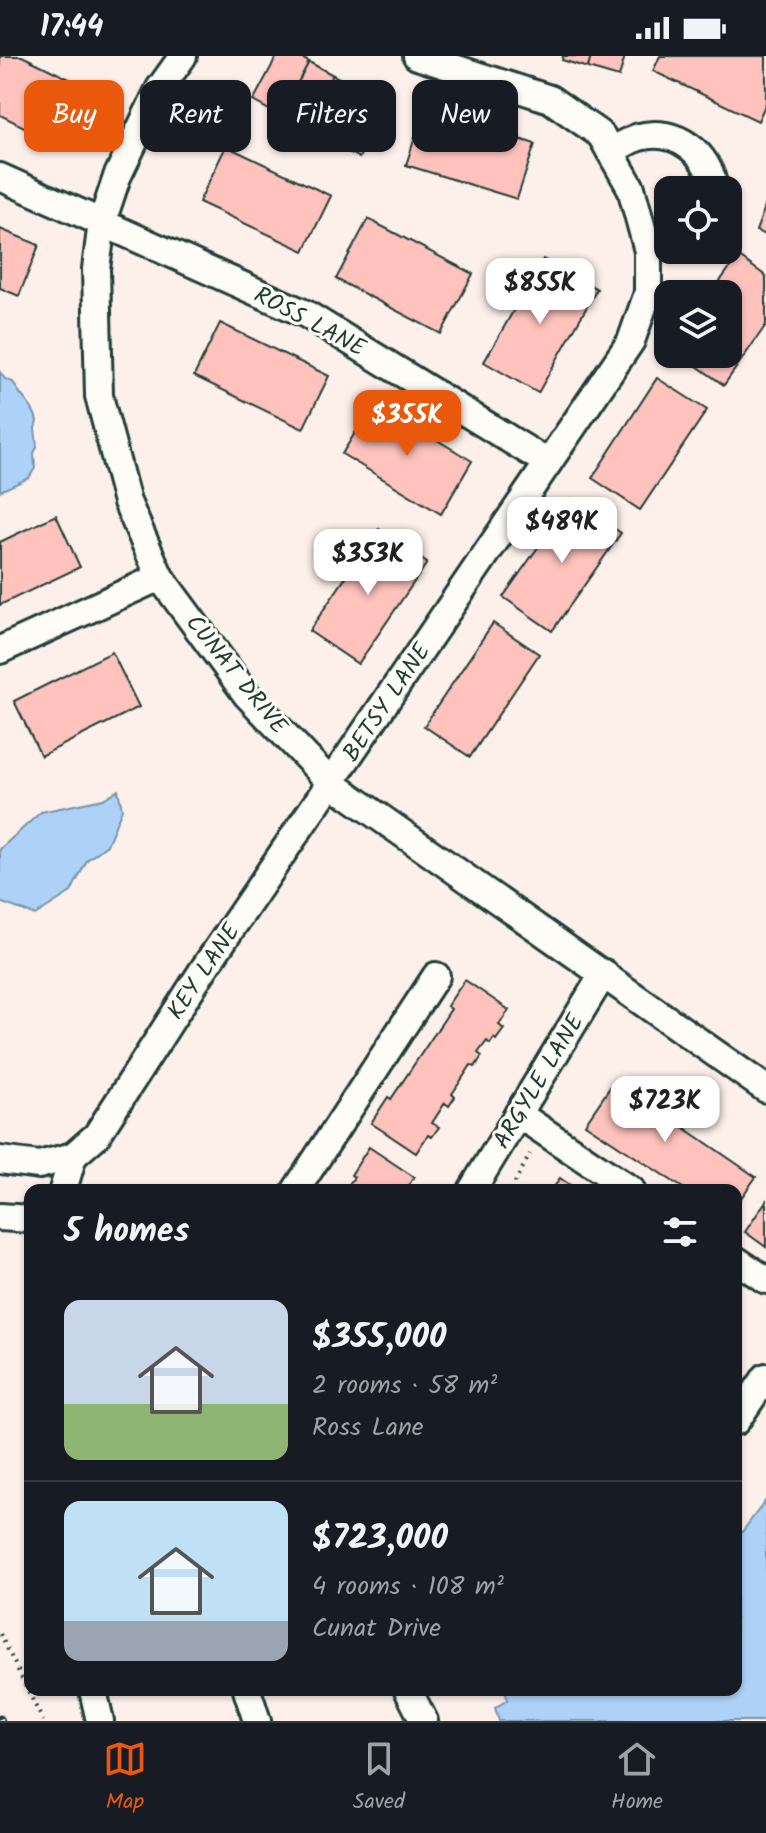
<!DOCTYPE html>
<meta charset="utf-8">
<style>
body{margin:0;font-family:Kalam,sans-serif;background:#20242c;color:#f1f3f6;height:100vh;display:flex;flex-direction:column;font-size:30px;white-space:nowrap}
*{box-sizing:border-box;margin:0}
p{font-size:26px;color:#9ea1a6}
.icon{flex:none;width:44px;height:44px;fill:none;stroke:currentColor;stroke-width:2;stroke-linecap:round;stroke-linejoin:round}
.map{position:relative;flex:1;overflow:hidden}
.sheet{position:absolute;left:24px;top:1128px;width:718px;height:512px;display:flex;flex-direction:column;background:#171b24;border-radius:16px;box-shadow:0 2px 6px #0004}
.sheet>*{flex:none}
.hud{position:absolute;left:24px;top:24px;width:718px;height:72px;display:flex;gap:16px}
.buttons{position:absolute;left:654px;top:120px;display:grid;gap:16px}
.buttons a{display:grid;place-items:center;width:88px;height:88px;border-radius:16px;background:#171b24;box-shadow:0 2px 6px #0004;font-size:40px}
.price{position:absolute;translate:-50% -68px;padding:0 18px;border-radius:16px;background:#fff;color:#222;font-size:26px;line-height:52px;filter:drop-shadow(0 2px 4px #0008)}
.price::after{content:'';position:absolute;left:50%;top:48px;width:24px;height:18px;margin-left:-12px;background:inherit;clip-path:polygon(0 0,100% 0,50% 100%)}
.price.current{background:#ea580c;color:#fff}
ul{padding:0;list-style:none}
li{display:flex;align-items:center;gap:24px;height:200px;padding:0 40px}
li+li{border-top:2px solid #363941}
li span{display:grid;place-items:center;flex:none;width:224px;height:160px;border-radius:16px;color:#555}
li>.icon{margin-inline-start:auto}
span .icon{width:96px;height:96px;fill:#fffc;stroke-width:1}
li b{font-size:34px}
h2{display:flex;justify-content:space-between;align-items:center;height:96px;padding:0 40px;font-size:34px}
.tag{padding:0 28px;border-radius:16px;background:#171b24;box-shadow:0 2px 6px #0004;font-size:28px;line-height:72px}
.tag.current{background:#ea580c;color:#fff}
.status{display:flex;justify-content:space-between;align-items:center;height:56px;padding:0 40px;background:#171b24;direction:ltr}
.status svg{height:22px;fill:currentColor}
.dock{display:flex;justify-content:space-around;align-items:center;height:112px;border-top:2px solid #363941;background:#171b24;font-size:22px;color:#9ea1a6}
.dock a{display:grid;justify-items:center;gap:4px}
.dock .current{color:#ea580c}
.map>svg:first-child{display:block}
.water{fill:#aed2f7;stroke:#7596a9;stroke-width:2}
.building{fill:#ffc2bd;stroke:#1f3d34;stroke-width:2}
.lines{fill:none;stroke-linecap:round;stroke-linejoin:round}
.minor-casing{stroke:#1f3d34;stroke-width:32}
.path{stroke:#1f3d34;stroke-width:4;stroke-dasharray:2 6;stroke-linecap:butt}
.minor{stroke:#fdfcf7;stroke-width:26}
.rail-casing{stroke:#1f3d34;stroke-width:9}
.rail{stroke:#fdfcf7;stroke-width:6;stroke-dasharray:18;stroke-linecap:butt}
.labels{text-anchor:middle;stroke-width:6;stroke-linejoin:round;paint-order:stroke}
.street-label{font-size:24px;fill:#1f3d34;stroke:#fdfcf7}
</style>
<div class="status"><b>17:44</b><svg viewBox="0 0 49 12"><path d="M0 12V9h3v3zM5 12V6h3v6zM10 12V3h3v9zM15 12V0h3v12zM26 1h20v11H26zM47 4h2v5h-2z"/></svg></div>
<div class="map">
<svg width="766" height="1665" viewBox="0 0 766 1665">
<rect width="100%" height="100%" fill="#fdf0eb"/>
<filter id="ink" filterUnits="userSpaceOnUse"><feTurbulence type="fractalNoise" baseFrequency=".0125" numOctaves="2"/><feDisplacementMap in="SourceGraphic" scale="16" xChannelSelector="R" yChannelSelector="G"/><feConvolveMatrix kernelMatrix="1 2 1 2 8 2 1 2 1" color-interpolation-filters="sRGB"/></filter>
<g filter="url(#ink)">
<g class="water">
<path d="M0 316 5 323 13 326C20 341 34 350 37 365L35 372 37 391 34 397 35 412 29 422 0 435Z"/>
<polygon points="118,734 122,753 107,789 87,804 71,836 35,859 0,846 0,793 41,756 103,743"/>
<polygon points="766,1444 766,1665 499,1665 495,1652 507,1644 505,1634 736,1634 736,1484"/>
</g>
<g class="building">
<polygon points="0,0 22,0 88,32 60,89 0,59"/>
<polygon points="277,0 298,0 309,6 280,60 253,45"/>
<polygon points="563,0 591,0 588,12 562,4"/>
<polygon points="591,0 625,0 619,21 588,12"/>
<polygon points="660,0 766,0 766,47 758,65 653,15"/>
<polygon points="309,6 333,19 304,73 280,60"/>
<polygon points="333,19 360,33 331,87 304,73"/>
<polygon points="360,33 387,48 359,102 331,87"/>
<polygon points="424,53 535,88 517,143 406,109"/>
<polygon points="226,90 331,140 304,195 199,146"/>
<polygon points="766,148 766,179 756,175"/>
<polygon points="368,163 473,218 441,278 336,223"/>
<polygon points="0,173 39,189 19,240 0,232"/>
<polygon points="738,200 766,220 766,269 724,329 680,298 728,298 728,238 711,238"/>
<polygon points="543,203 597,233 538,337 484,306"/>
<polygon points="220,267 329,320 303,373 194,320"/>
<polygon points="657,322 707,354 640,454 592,422"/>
<polygon points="374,346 472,405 441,458 342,398"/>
<polygon points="572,443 621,477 552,575 503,541"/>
<polygon points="56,459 80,511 0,549 0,486"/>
<polygon points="379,473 427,507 358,608 309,575"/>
<polygon points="493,567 539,598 470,701 424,670"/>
<polygon points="112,596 139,651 41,700 14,645"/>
<polygon points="465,924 509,954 499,969 504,973 496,984 494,982 490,988 487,985 478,997 482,1000 475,1011 471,1009 452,1038 455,1041 449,1050 445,1047 432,1067 439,1071 432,1081 428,1079 416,1097 371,1067 388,1041 391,1043 451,953 447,950"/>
<polygon points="615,1024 756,1121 736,1149 736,1134 686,1134 585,1068"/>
<polygon points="369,1091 414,1121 405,1134 345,1134 354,1121 351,1119"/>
<polygon points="560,1122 577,1134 552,1134"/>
<polygon points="766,1145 766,1191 745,1176"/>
</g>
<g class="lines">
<defs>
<g id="minor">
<polyline points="183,0 160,32 117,121 102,166 96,213 99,340 127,446 160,521 247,639 331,727 766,1033"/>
<path d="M610 95C619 91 629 84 639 81 676 71 710 98 714 134"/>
<polyline points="0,121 306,258 548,407"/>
<polyline points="0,594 160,521"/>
<polyline points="518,1058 631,1134"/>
<polyline points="0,1104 39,1109 73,1100 97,1079 203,914 631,285 648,237 648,195 631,132 601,79 550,43 417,0"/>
<polyline points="63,1134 73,1100"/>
<polyline points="296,1134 436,920"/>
<polyline points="472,1134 604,917"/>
<polyline points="0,1161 30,1163"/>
<polyline points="736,1204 766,1224"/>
<polyline points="736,1365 766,1321"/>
<polyline points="93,1634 100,1665"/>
<polyline points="247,1634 257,1665"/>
<polyline points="408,1634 424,1665"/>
</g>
</defs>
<use href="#minor" class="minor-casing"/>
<g class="path">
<polyline points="511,1134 530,1098"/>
<polyline points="0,1578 43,1665"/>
</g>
<use href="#minor" class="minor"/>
<defs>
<polyline id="rail" points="0,1663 1,1665"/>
</defs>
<use href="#rail" class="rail-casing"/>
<use href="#rail" class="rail"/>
</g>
</g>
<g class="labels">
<g class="street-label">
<text transform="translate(310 265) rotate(28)" y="8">ROSS LANE</text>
<text transform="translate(237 618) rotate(51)" y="8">CUNAT DRIVE</text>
<text transform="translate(386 646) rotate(-56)" y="8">BETSY LANE</text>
<text transform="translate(203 915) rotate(-56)" y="8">KEY LANE</text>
<text transform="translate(538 1025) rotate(-59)" y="8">ARGYLE LANE</text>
</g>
</g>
</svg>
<div class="buttons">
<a><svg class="icon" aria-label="locate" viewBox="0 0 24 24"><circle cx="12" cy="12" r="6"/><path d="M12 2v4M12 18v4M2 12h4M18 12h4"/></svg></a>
<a><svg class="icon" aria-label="layers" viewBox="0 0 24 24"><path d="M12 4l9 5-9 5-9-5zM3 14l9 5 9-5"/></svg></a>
</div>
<b class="price" style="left:540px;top:270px">$855K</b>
<b class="price current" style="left:407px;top:402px">$355K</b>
<b class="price" style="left:562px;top:509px">$489K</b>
<b class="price" style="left:368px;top:541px">$353K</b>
<b class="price" style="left:665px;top:1088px">$723K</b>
<div class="hud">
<a class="tag current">Buy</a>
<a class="tag">Rent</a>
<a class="tag">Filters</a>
<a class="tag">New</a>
</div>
<section class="sheet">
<h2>5 homes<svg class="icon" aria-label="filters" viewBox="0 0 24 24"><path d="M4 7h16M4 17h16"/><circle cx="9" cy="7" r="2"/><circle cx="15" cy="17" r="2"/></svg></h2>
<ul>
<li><span style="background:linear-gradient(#c9d6e8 65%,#8fb573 0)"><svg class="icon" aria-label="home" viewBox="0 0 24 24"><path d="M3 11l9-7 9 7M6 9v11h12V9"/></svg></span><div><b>$355,000</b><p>2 rooms · 58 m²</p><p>Ross Lane</p></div></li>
<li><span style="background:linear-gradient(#bfe0f5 75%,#9aa5b1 0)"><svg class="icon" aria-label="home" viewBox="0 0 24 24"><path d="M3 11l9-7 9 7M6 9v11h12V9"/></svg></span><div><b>$723,000</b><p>4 rooms · 108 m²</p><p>Cunat Drive</p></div></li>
</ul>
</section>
</div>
<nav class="dock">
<a class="current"><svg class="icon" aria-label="map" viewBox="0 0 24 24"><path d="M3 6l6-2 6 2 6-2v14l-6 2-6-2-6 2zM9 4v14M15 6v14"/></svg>Map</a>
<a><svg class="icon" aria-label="saved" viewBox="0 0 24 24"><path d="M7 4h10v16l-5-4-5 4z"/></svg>Saved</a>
<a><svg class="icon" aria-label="home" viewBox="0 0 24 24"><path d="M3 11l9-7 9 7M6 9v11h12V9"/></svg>Home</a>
</nav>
